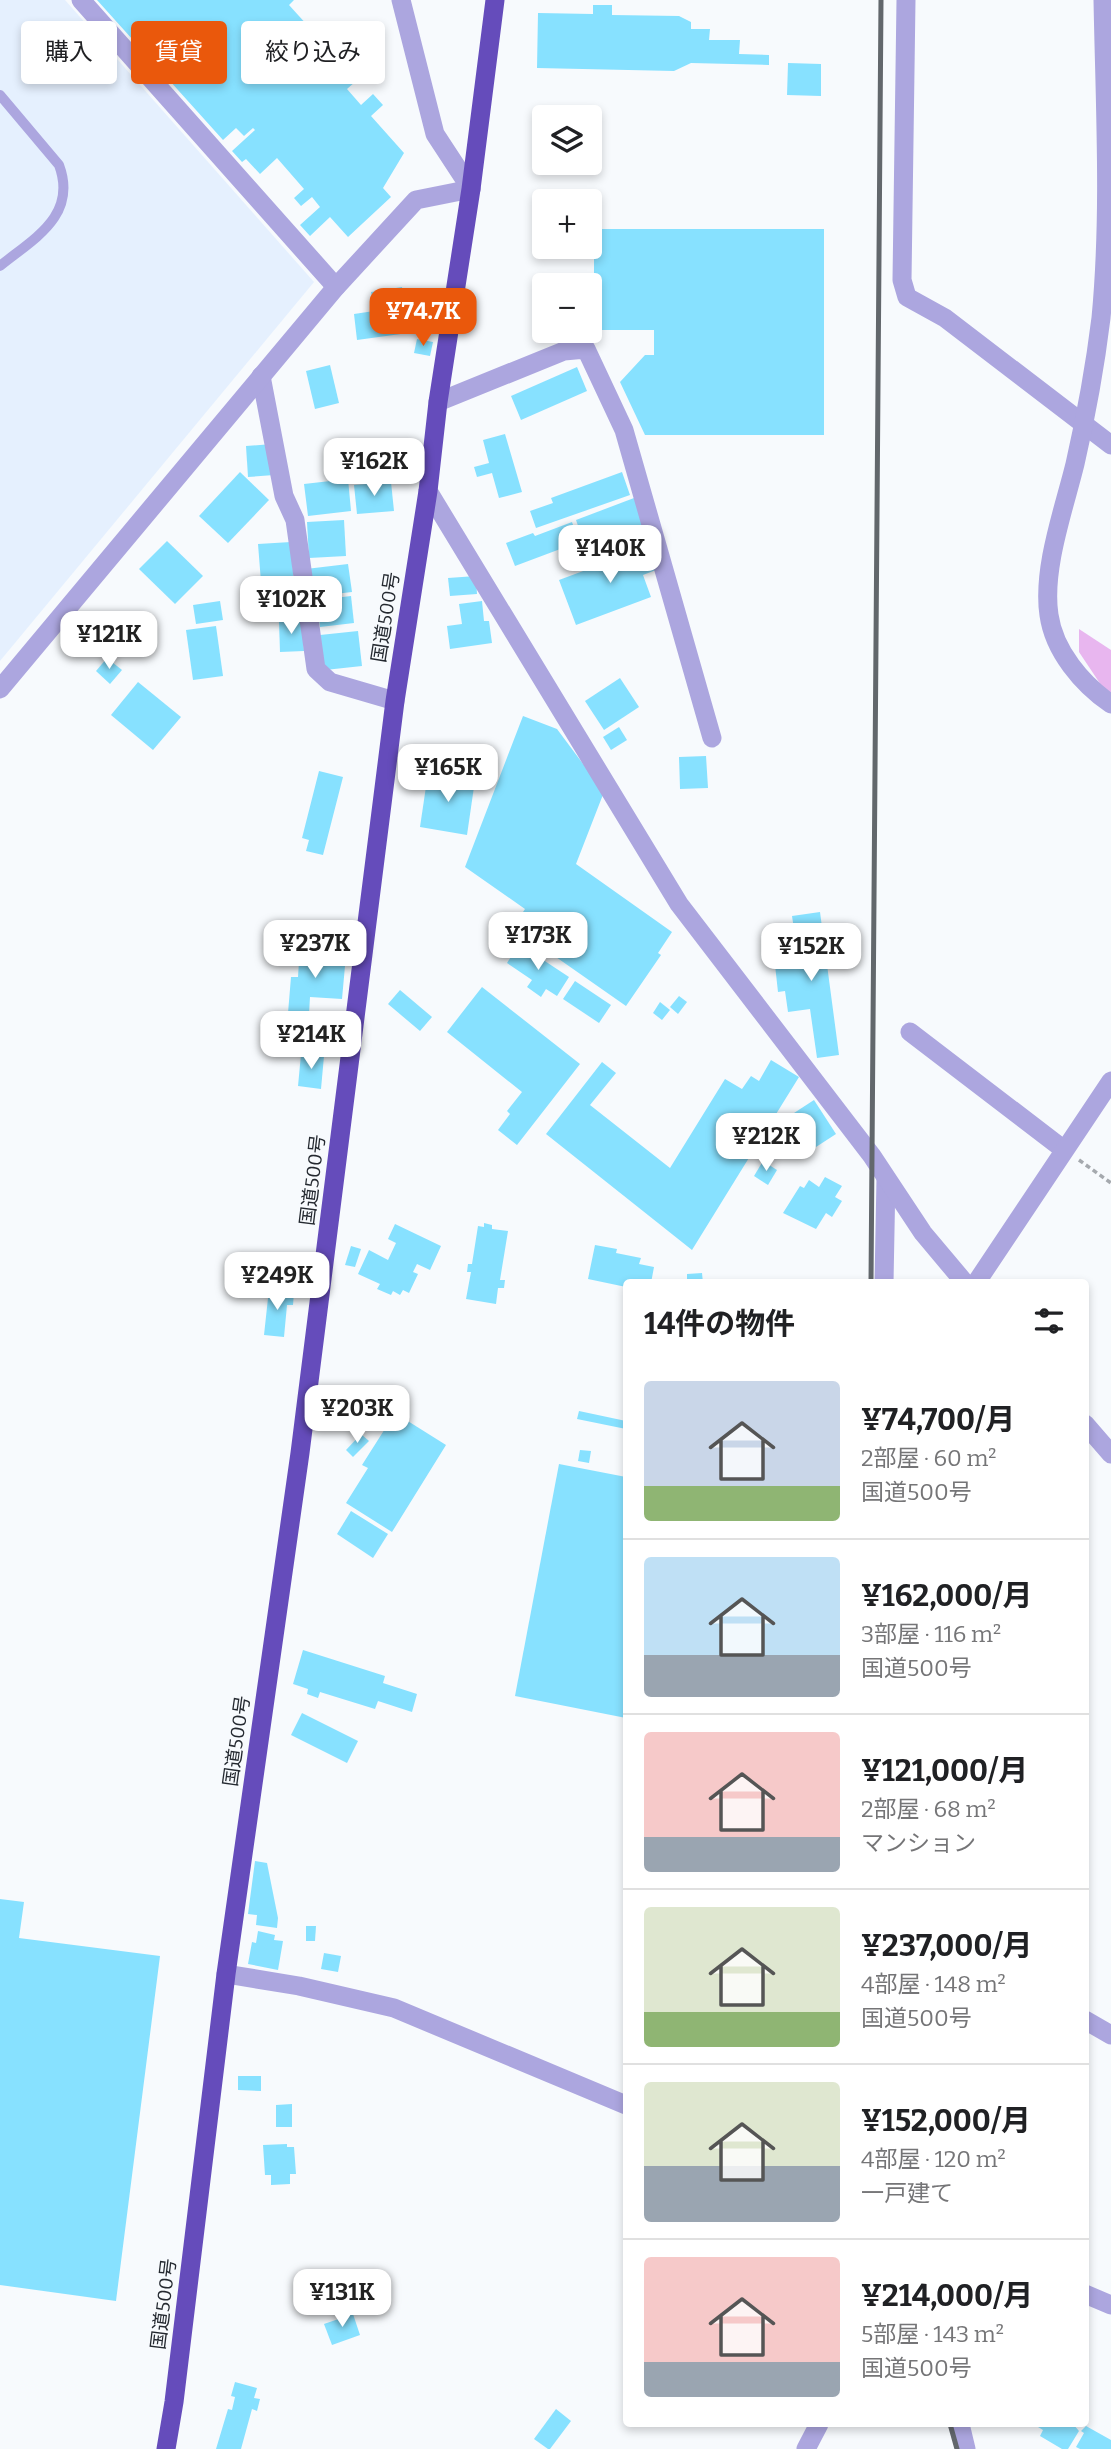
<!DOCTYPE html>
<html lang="ja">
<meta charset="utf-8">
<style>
body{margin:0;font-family:Bitter,"Noto Sans JP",serif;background:#f2f2f2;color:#202124;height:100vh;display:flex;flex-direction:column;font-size:26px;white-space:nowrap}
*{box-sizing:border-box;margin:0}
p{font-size:23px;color:#757577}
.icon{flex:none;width:38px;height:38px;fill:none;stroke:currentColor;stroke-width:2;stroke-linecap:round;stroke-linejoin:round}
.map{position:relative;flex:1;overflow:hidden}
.details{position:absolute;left:623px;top:1279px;width:466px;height:1148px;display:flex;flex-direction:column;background:#fff;border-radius:7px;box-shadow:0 4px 10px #0003}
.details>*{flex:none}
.top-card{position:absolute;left:21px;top:21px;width:497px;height:63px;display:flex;gap:14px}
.tools{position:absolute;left:532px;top:105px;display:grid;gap:14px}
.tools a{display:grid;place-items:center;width:70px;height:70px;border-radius:7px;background:#fff;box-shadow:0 4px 10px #0003;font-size:35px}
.price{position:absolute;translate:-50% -60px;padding:0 16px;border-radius:14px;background:#fff;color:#222;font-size:23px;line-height:46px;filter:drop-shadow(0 2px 4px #0008)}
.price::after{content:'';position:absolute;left:50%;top:42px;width:21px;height:16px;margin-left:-10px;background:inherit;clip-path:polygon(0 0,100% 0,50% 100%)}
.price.current{background:#ea580c;color:#fff}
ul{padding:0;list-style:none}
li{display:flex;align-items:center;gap:21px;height:175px;padding:0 21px}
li+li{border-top:2px solid #e0e0e0}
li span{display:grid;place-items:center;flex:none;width:196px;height:140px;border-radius:7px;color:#555}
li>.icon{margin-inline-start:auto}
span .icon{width:84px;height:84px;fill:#fffc;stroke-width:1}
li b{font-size:30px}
h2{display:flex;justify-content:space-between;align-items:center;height:84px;padding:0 21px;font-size:30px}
.tag{padding:0 24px;border-radius:7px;background:#fff;box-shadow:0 4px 10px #0003;font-size:24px;line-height:63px}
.tag.current{background:#ea580c;color:#fff}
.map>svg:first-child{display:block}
.built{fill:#e5f0fe}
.green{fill:#e8b6ef}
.building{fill:#87e1ff}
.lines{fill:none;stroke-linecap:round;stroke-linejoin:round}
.path{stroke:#a5a9ae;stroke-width:3.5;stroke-dasharray:5 3.5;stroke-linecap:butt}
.service{stroke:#aca6df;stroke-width:10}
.minor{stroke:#aca6df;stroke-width:19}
.tertiary{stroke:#aca6df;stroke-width:19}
.trunk{stroke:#654cbb;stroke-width:19}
.rail{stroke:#62676c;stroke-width:5}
.labels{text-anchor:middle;stroke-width:5;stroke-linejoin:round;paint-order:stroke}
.street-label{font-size:19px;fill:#242930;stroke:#f7fafd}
</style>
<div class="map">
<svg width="1111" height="2449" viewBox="0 0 1111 2449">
<rect width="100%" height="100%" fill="#f7fafd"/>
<polygon class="built" points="0,0 65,0 314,282 0,661"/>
<polygon class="green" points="1079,629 1111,650 1111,700 1079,652"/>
<g class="building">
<polygon points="97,0 294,0 289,5 347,69 337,78 339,81 348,73 355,82 347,89 361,105 373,94 383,105 371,116 404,153 383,188 391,197 348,237 330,217 310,236 300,225 320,207 312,197 301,206 294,198 304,189 277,158 260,174 246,159 242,162 232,151 255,130 253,128 244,136 236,128 223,140"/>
<polygon points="593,5 612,5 612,15 679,16 691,22 691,29 710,29 709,40 740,40 739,54 769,55 769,65 691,63 674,71 537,68 538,13 593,14"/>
<polygon points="788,63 821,64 821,96 787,95"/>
<polygon points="594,229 824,229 824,435 645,435 620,382 645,355 654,355 654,330 594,330"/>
<polygon points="402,287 408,333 357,340 354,314 374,311 371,292"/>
<polygon points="417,339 433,342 430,356 414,353"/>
<polygon points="330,365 339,403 315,409 306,371"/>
<polygon points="577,367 587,391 521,420 511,396"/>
<polygon points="505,434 522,492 499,498 492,473 477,477 474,467 489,463 483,440"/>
<polygon points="272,444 274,475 248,477 246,446"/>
<polygon points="412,445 414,473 372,476 370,448"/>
<polygon points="240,472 269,500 228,543 199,516"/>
<polygon points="622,472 630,495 536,528 530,511 553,503 551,498"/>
<polygon points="348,479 351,511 308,516 304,484"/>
<polygon points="391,482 394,511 357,514 354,485"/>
<polygon points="634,498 644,525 585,546 576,520"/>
<polygon points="344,520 346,556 309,558 307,522"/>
<polygon points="572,522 579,542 515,566 506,543 533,533 535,536"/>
<polygon points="167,541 203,576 175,604 139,569"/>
<polygon points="291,542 295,600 275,602 274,585 277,585 277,581 261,582 258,544"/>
<polygon points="653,545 661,568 643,575 651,597 576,625 559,580"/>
<polygon points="348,564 352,592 309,597 306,569"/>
<polygon points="476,576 477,594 450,596 448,578"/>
<polygon points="351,596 354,623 320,627 317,600"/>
<polygon points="220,601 223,620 196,624 193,605"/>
<polygon points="482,601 484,621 489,621 492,643 450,649 447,626 462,624 459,604"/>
<polygon points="302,620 304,651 280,652 279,622"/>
<polygon points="216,626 223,676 193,680 186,630"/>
<polygon points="358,631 362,666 325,670 320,635"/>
<polygon points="107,658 122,670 110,684 96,671"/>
<polygon points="620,678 639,707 604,730 585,701"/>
<polygon points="138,682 181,717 153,750 111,715"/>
<polygon points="523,716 557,729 604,792 576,864 672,932 658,953 661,955 626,1006 513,927 525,909 465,867"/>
<polygon points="619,727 627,740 611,750 603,737"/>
<polygon points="706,756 708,788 680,789 679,757"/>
<polygon points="319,771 343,777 323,855 306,851 309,840 302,838"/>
<polygon points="428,773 475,780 467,835 420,827"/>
<polygon points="820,912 839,1055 817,1058 810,1009 788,1012 785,991 778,992 775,965 799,962 792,916"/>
<polygon points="519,944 569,977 557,996 546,989 541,997 527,987 532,980 507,963"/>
<polygon points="300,946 338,957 338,966 345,966 342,999 310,997 309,1014 288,1013 291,977 298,977"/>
<polygon points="575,981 611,1005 599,1023 563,999"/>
<polygon points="482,987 580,1064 517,1145 498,1130 510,1114 507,1111 522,1092 447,1032"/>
<polygon points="400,990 432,1017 420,1031 388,1004"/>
<polygon points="679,996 687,1002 678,1014 670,1007"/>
<polygon points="660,1002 670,1010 662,1020 653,1013"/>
<polygon points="301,1054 324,1056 321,1089 298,1086"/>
<polygon points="771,1060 799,1077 692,1250 546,1134 602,1062 616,1073 590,1105 670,1168 725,1079 742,1089 751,1076 759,1081"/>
<polygon points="814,1100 836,1134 816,1147 794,1113"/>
<polygon points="763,1161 777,1170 768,1185 754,1176"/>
<polygon points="825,1177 842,1186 835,1197 842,1201 832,1217 826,1213 816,1229 783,1213 800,1186 804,1188 809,1180 819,1187"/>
<polygon points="484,1223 492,1225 492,1229 508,1231 500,1280 505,1280 504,1288 498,1288 496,1304 466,1299 471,1272 467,1272 468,1264 472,1264 478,1226 484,1227"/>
<polygon points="395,1224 441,1246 430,1270 417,1264 413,1272 418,1274 409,1293 403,1290 400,1295 393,1291 391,1295 377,1289 380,1284 358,1274 369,1250 388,1260 396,1243 388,1239"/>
<polygon points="595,1245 617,1249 616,1253 641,1258 639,1264 654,1267 651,1283 626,1283 626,1287 588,1279"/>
<polygon points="351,1246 361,1249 355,1267 345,1265"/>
<polygon points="279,1257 298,1260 297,1268 303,1268 300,1287 275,1283"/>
<polygon points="702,1273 703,1283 687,1283 687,1274"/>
<polygon points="269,1289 294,1292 293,1305 287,1305 284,1337 264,1335"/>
<polygon points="376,1385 386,1394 382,1398 387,1403 368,1423 351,1407 365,1392 368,1394"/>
<polygon points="340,1411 359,1427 354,1433 335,1417"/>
<polygon points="579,1411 626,1421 626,1429 577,1419"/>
<polygon points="395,1413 446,1445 392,1532 346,1503 368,1468 362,1465"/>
<polygon points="361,1434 369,1441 353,1457 346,1450"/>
<polygon points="580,1450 591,1451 589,1463 578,1461"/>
<polygon points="559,1464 626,1477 626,1718 515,1696"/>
<polygon points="351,1511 388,1534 373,1558 337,1534"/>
<polygon points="303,1650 385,1676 383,1683 417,1694 412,1712 378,1701 375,1709 320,1692 318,1698 307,1694 308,1689 293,1684"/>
<polygon points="302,1713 358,1741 347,1763 291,1735"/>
<polygon points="255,1861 267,1863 278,1918 277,1928 256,1925 257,1915 248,1914"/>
<polygon points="0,1899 24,1902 19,1938 160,1956 116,2301 0,2285"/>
<polygon points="306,1926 316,1926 315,1941 306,1941"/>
<polygon points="258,1931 275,1935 274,1940 283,1941 278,1970 248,1964 252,1942 256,1943"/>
<polygon points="324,1953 341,1956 338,1972 321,1969"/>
<polygon points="238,2076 261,2076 261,2091 238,2090"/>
<polygon points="292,2104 292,2127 276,2127 276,2105"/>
<polygon points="287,2144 287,2147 294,2147 296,2174 290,2174 290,2184 271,2185 271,2175 265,2175 263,2145"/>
<polygon points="353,2314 360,2335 332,2345 324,2324"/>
<polygon points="235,2382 257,2388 254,2398 260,2399 257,2411 252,2409 241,2449 216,2449 228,2409 232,2410 235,2397 231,2396"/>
<polygon points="556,2409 571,2421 550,2449 548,2449 534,2439"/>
<polygon points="1039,2424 1073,2424 1079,2431 1068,2449 1062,2449 1040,2436 1043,2430 1038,2427"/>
<polygon points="1086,2426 1111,2440 1111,2449 1080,2449 1076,2447 1084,2433 1081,2431"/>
</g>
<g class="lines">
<polyline class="path" points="1079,1160 1111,1183"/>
<path class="service" d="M0 95 59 165C78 216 33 239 0 266"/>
<g class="minor">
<polyline points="401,0 435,134 471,189"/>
<polyline points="906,0 902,280 907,297 945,318 1111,445"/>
<path d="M1103 0C1105 106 1111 213 1101 318 1095 367 1086 416 1075 464 1064 509 1042 569 1049 615 1054 651 1082 684 1111 704"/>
<polyline points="261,376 284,496 295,520 316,669 330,682 395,701"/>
<polyline points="438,402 564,351 586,349 624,430 712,738"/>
<polyline points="910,1032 1063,1149"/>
<polyline points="884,1283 886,1178"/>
<polyline points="976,1283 1111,1081"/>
<polyline points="1085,1424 1111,1454"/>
<polyline points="226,1974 299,1986 394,2008 626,2105"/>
<polyline points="1085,2020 1111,2035"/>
<polyline points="1085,2294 1111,2305"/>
<polyline points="960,2424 966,2449"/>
<polyline points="806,2449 819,2424"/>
</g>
<g class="tertiary">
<polyline points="81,0 336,287"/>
<polyline points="428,491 679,904 872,1156 923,1233 965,1283"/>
<polyline points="0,689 336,287 416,200 471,189"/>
</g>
<polyline class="trunk" points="166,2449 174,2402 226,1974 300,1453 395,701 428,491 438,402 471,189 495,0"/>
<g class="rail">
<polyline points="871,1283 881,0"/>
<polyline points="950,2424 957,2449"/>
</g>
</g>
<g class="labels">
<g class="street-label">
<text transform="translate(385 617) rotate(-81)" y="7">国道500号</text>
<text transform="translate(312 1180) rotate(-83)" y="7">国道500号</text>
<text transform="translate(236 1741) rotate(-82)" y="7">国道500号</text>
<text transform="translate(163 2304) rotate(-83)" y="7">国道500号</text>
</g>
</g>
</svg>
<div class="tools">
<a><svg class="icon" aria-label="layers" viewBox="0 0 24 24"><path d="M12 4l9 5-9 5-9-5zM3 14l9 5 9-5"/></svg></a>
<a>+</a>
<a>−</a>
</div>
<b class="price current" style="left:423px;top:348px">¥74.7K</b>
<b class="price" style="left:374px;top:498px">¥162K</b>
<b class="price" style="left:610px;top:585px">¥140K</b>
<b class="price" style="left:291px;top:636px">¥102K</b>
<b class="price" style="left:109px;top:671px">¥121K</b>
<b class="price" style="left:448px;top:804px">¥165K</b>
<b class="price" style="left:538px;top:972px">¥173K</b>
<b class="price" style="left:315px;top:980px">¥237K</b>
<b class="price" style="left:811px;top:983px">¥152K</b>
<b class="price" style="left:311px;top:1071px">¥214K</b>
<b class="price" style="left:766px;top:1173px">¥212K</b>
<b class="price" style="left:277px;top:1312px">¥249K</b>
<b class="price" style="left:357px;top:1445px">¥203K</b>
<b class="price" style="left:342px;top:2329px">¥131K</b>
<div class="top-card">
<a class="tag">購入</a>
<a class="tag current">賃貸</a>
<a class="tag">絞り込み</a>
</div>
<section class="details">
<h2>14件の物件<svg class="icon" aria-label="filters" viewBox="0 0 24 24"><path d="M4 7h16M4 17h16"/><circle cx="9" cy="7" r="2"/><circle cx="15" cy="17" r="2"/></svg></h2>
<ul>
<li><span style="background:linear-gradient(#c9d6e8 75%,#8fb573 0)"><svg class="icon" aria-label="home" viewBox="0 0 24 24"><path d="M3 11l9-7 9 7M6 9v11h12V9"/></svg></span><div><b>¥74,700/月</b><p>2部屋 · 60 m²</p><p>国道500号</p></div></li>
<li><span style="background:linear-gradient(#bfe0f5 70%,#9aa5b1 0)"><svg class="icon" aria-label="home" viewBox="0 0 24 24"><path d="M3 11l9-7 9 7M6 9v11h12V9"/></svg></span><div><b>¥162,000/月</b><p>3部屋 · 116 m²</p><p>国道500号</p></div></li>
<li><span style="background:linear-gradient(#f6c9c9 75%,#9aa5b1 0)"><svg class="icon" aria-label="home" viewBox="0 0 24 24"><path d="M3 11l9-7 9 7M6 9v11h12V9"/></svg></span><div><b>¥121,000/月</b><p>2部屋 · 68 m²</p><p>マンション</p></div></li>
<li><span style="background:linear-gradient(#dfe7d0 75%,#8fb573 0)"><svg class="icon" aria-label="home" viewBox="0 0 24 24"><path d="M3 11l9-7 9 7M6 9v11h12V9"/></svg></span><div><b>¥237,000/月</b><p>4部屋 · 148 m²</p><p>国道500号</p></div></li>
<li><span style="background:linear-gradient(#dfe7d0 60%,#9aa5b1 0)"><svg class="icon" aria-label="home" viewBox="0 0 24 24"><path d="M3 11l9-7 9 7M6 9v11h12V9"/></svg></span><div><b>¥152,000/月</b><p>4部屋 · 120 m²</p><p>一戸建て</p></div></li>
<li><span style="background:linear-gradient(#f6c9c9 75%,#9aa5b1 0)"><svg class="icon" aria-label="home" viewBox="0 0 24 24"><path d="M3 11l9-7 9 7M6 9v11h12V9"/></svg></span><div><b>¥214,000/月</b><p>5部屋 · 143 m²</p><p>国道500号</p></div></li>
</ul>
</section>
</div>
